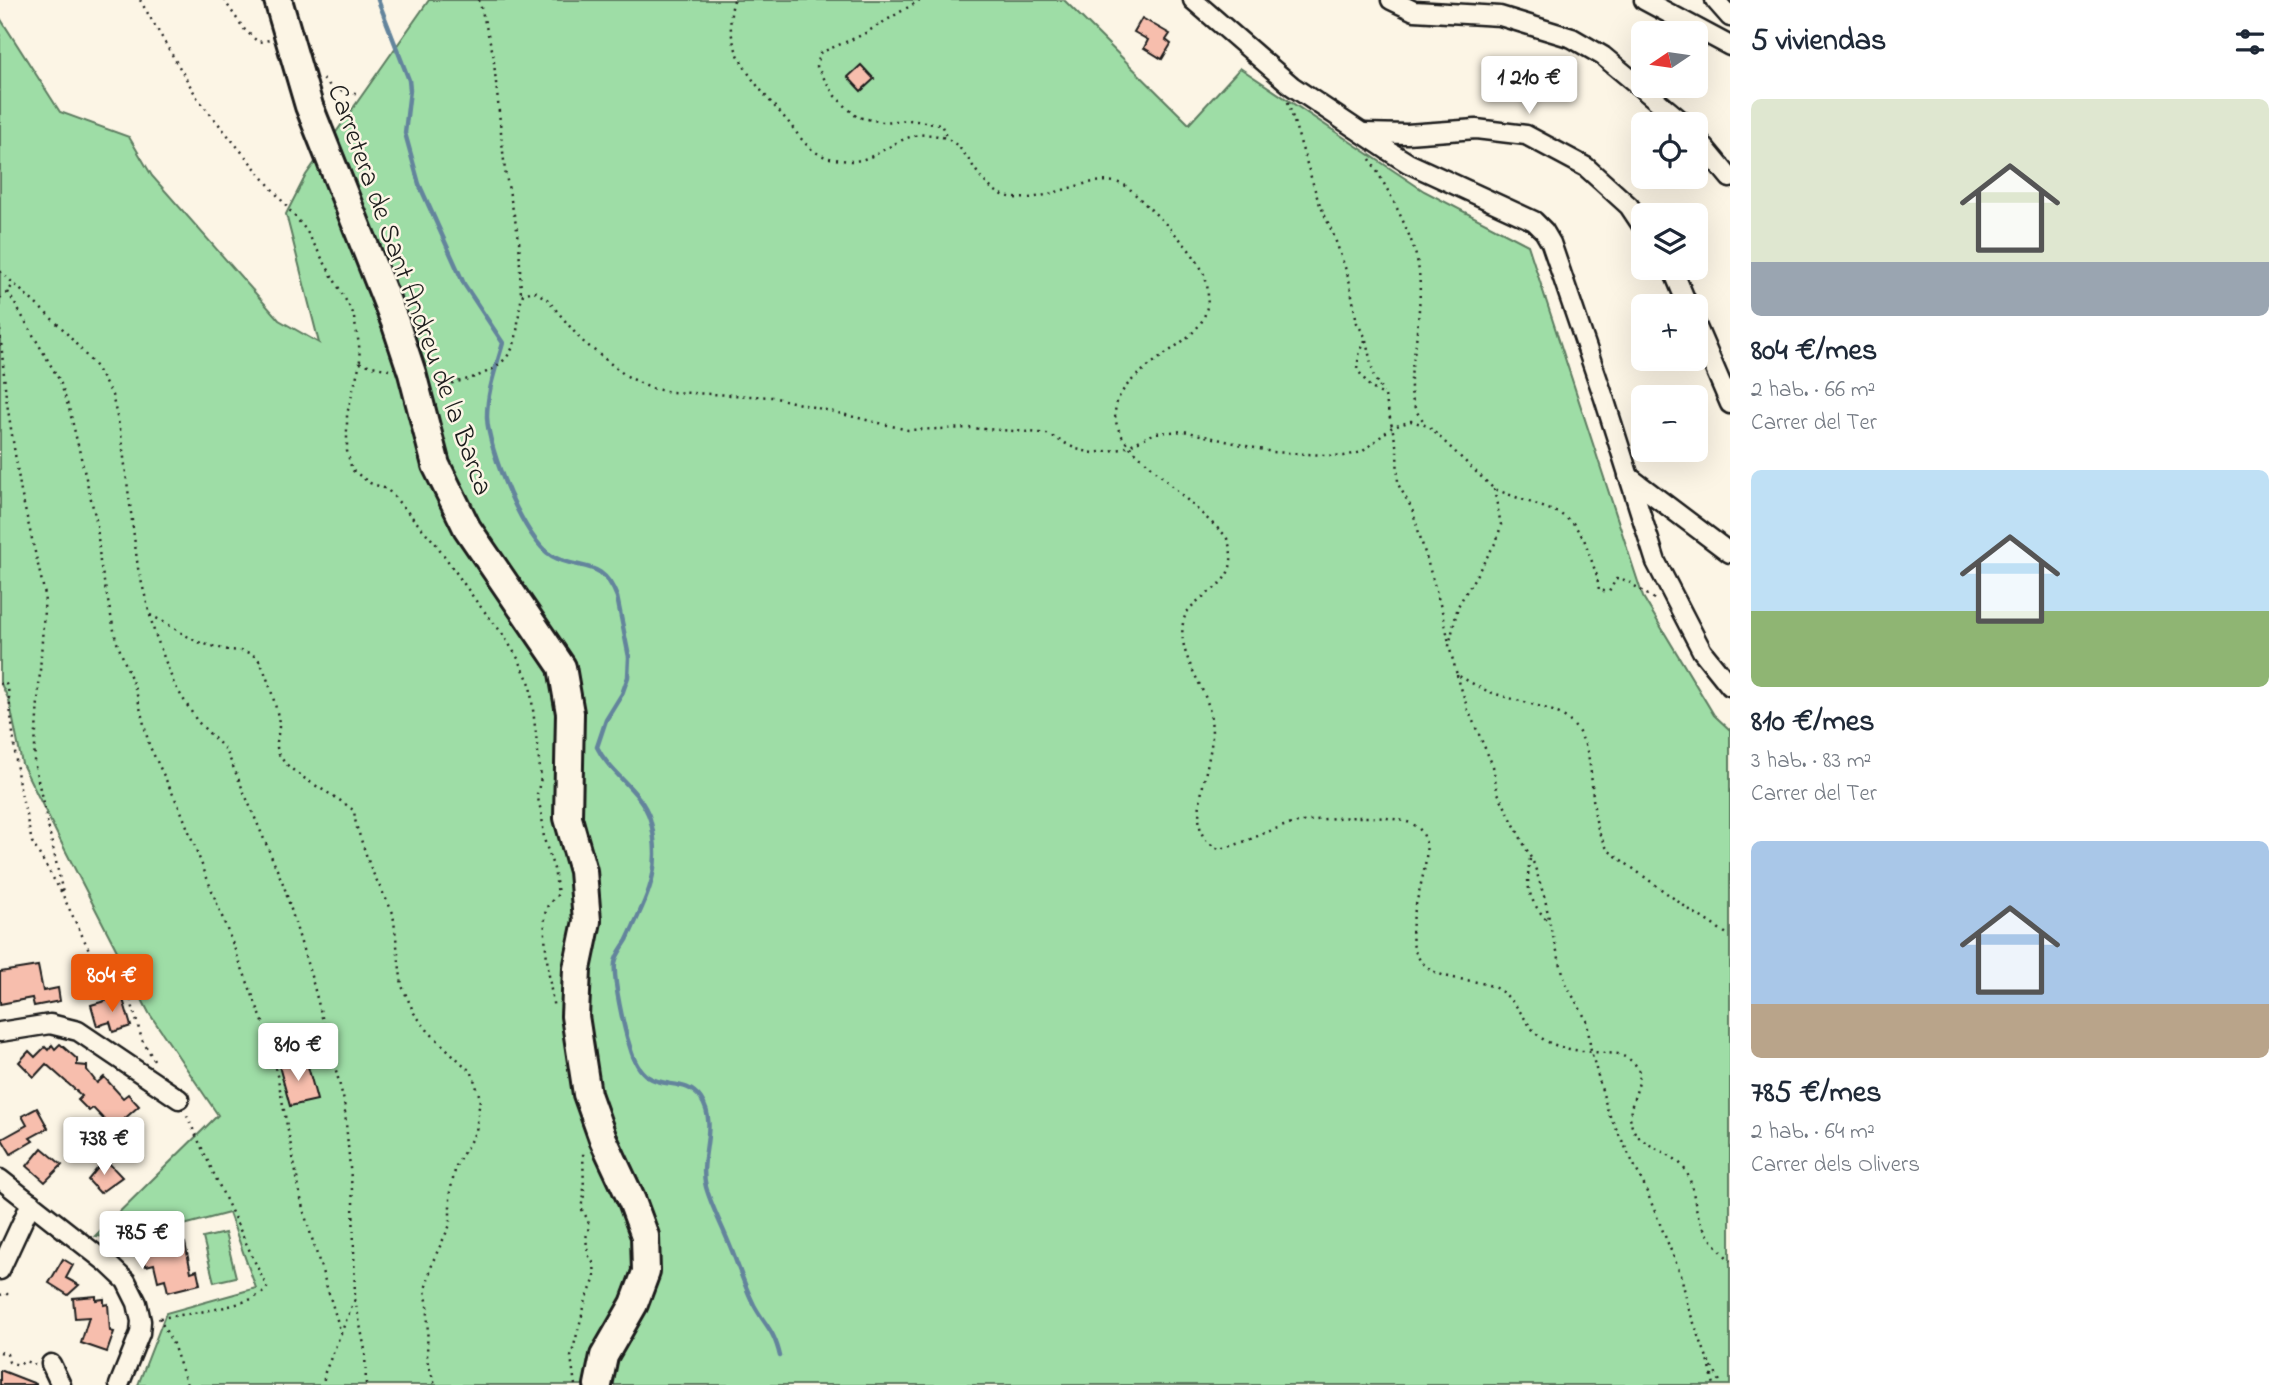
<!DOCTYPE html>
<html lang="es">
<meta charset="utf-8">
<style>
body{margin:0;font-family:"Indie Flower",sans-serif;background:#f2f2f3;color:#1f2937;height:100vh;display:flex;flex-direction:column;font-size:26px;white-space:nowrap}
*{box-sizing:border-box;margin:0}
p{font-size:23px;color:#747a83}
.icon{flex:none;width:38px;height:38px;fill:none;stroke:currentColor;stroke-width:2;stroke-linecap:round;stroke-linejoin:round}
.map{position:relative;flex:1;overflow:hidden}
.sheet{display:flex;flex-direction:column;background:#fff;width:560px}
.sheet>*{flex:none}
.needle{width:46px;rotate:257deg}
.buttons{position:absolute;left:1631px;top:21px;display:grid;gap:14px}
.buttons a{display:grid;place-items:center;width:77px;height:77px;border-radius:10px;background:#fff;box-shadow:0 7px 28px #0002;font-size:35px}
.price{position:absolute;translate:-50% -60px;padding:0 16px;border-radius:7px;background:#fff;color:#222;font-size:23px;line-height:46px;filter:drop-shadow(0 2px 4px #0008)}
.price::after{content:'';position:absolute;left:50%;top:42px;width:21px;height:16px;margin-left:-10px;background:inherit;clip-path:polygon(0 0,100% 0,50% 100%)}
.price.current{background:#ea580c;color:#fff}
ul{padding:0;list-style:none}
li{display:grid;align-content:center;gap:14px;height:371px;padding:0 21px}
li span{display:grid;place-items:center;height:217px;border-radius:10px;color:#555}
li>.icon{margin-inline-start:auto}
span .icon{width:126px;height:126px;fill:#fffc;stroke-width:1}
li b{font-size:30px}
h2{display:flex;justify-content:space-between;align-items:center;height:84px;padding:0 21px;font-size:30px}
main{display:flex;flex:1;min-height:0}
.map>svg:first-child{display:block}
.green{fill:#9edda6;stroke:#5d7c61;stroke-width:2}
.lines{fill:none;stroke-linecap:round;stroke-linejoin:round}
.stream{stroke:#63849c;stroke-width:4.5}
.building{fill:#f7bead;stroke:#1c1c1c;stroke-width:2}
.street-casing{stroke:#1c1c1c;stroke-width:23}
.secondary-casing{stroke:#1c1c1c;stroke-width:32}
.path{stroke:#1c1c1c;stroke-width:2.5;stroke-dasharray:2 5;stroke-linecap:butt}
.street{stroke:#fcf5e5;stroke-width:18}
.secondary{stroke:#fcf5e5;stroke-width:26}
.labels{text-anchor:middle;stroke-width:5;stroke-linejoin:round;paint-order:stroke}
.street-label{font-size:28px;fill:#1c1c1c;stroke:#fcf5e5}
</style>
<main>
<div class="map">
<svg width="1730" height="1385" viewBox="0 0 1730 1385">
<rect width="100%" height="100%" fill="#fcf5e5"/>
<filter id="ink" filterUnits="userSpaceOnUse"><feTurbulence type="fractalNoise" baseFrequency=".0143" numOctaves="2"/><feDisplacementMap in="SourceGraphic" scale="14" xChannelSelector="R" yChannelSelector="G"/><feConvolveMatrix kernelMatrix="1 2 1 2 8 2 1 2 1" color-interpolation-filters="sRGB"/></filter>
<g filter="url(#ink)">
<g class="green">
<polygon points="429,0 1064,0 1189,124 1240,68 1424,191 1528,245 1643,597 1714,715 1730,730 1730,1385 138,1385 166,1313 256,1288 229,1213 131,1239 95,1236 218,1115 149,1013 61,842 22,764 9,700 0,682 0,18 60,112 129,137 152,176 279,320 319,343 286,214 306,175"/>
<polygon points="225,1233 236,1277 214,1282 203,1238"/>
</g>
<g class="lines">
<path class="stream" d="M378 0 409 80 410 90 405 133 419 184 464 284 503 343C496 368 487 391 487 417 488 450 524 540 552 556 580 572 602 557 617 597L629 657 628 677 622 694 606 720 597 747C610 774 641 790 650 819 664 869 647 896 627 940 623 947 616 955 615 963 613 980 624 1029 630 1047 645 1102 681 1070 701 1099 719 1126 698 1158 706 1187 711 1205 721 1224 728 1241 737 1262 744 1285 754 1305 766 1327 774 1330 780 1356"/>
</g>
<g class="building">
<polygon points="1142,18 1170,34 1166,40 1171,44 1162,59 1144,48 1148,40 1134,32"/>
<polygon points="861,65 874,79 861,91 848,77"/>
<polygon points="38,966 43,991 58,988 60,1001 34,1006 32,998 0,1004 0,972"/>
<polygon points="122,996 131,1026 113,1032 110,1022 97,1026 91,1005"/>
<polygon points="60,1044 77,1059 77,1065 87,1066 87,1070 97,1083 104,1077 123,1098 128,1094 139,1106 113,1129 93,1108 89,1111 78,1100 82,1096 46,1064 34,1077 19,1062 29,1051 35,1057 45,1047 48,1050 52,1045 55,1049"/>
<polygon points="306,1059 317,1100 290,1106 279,1066"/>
<polygon points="37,1108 48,1128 30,1138 33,1141 11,1154 2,1139 27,1125 22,1116"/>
<polygon points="42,1148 62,1165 45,1182 27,1166"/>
<polygon points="105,1159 122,1177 100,1193 88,1180"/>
<polygon points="185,1243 191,1272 197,1270 200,1284 168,1292 165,1279 158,1281 154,1264 146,1266 143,1253"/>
<polygon points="63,1259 73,1265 66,1278 79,1285 68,1295 49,1283"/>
<polygon points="96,1296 96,1300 104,1299 104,1305 108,1304 110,1331 114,1332 107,1352 81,1343 89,1317 75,1318 73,1298"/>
<polygon points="0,1370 36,1384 36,1385 0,1385"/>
</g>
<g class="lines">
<defs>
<g id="street">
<polyline points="1193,0 1292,86 1392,153 1408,163 1534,221 1544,231 1551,243 1604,398 1656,562 1702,651 1730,686"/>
<polyline points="1391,0 1414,11 1500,16 1572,38 1603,56 1685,124"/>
<polyline points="1644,0 1730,46"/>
<polyline points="1715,0 1730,17"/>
<polyline points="1363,133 1407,134 1476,129 1526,135 1586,167 1629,206 1643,227"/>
<polyline points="1696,137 1730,178"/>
<polyline points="1672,268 1688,306"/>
<polyline points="1696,325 1730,404"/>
<polyline points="1628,476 1730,553"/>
<polyline points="0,1032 50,1024 78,1031 179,1099"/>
<polyline points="0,1179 107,1263 126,1281 137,1303 141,1321 140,1333 119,1385"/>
<polyline points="0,1270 31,1203"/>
<polyline points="51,1364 61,1385"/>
</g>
<polyline id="secondary" points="278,0 309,106 395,322 412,373 436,465 467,528 562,667 570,713 568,818 583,871 587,921 577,969 575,1016 587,1094 603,1139 632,1201 645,1236 646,1272 634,1304 604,1356 598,1385"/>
</defs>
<use href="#street" class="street-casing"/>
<use href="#secondary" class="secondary-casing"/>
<g class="path">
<polyline points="140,0 198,99 306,230 353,313 359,344 360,363"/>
<polyline points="224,0 244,29 258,42 270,40"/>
<polyline points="479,0 493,53 505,171 519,239 521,297"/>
<path d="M734 0C718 50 761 90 790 124 798 135 807 148 819 154 828 159 841 160 850 161 883 162 902 123 945 138 973 148 975 193 1015 198 1053 202 1095 168 1128 187 1151 211 1189 242 1203 272 1210 287 1210 310 1200 324 1174 360 1080 386 1129 446L1226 536C1249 591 1188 590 1183 623 1179 650 1194 671 1204 694 1210 707 1212 721 1212 736 1211 763 1191 812 1203 836 1206 842 1213 846 1219 849 1242 845 1261 833 1284 826 1314 818 1381 812 1410 823 1455 841 1390 924 1421 961 1441 985 1475 975 1499 990 1515 1000 1522 1016 1533 1030 1551 1053 1591 1051 1618 1054 1661 1070 1625 1096 1631 1123 1636 1147 1670 1149 1683 1167 1694 1180 1693 1202 1699 1218 1705 1235 1719 1248 1730 1261"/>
<polyline points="920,0 862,35 820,53 817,67 835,96 857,117 883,122 909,120 941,124 947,139"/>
<path d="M323 79C337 94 342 90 360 94"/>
<polyline points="1288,102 1318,200 1334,236 1349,279 1357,323 1366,338 1359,355 1357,369 1370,387 1385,396 1397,449 1398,484 1412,509 1444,618 1449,643"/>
<path d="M1370 159C1387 188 1416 239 1419 272 1421 291 1419 312 1417 331 1415 361 1400 400 1426 423"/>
<polyline points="0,271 62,328 96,367 112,395 121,434 138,568 154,631 174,684 197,721 226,750 284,886 313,983 344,1101 353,1201 355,1299 325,1372 323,1385"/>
<polyline points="8,292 60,381 70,412 97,524 100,562 116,640 136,691 149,745 181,811 263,1022 278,1079 303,1209 341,1333"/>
<polyline points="0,298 8,292 14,283"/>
<polyline points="0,330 6,397 21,492 45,595 34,762 64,898 93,958 128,990 142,1040 156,1063"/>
<polyline points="1366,340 1374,377 1383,393"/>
<path d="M389 370 360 363 347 414V451L352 470 370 483 387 489 436 544 476 601 502 633 519 660 530 684 541 778 537 794 542 816 544 839 554 869 558 894C555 898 549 903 547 907 540 920 551 992 554 1009"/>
<path d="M438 386C467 380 509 373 516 337 519 322 518 309 523 294L534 291 547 299 581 340 625 375 650 388 671 392 772 397 908 430 970 428 1030 432 1047 434 1076 449 1093 453 1122 449 1155 433 1184 431 1272 452 1344 456 1362 452 1391 428 1411 421 1428 426 1494 489 1559 513 1573 523 1584 539 1597 576 1599 590 1609 592 1616 579 1626 580 1657 601"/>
<path d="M1494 489 1501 525 1497 540 1458 606 1449 646 1457 675C1469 681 1482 690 1496 694 1511 699 1552 708 1563 716 1608 747 1579 812 1609 851L1687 908 1730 936"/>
<path d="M150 615C165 622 178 631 192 639 200 644 214 646 223 649 236 652 246 648 258 659 265 667 279 714 279 725 279 734 275 743 278 752 286 774 336 794 354 811L356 825 371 869 393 913 402 986 414 1013 429 1032 472 1073 480 1098 476 1131 456 1166 450 1192V1225L433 1261 425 1290 428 1306 427 1360 435 1385"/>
<polyline points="1457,675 1468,710 1493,766 1497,791 1534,864 1545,899 1551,929 1566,984 1587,1021 1591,1051 1608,1112 1644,1185 1681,1275 1688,1307 1709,1363 1714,1385"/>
<polyline points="0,684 5,682 8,688 18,779 32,842 63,895"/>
<path d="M1530 859C1525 887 1529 902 1549 922"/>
<polyline points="0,1295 6,1293 10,1297"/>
<polyline points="355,1299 365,1350 366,1385"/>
<polyline points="159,1318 173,1344 187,1385"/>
<path d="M160 1318C184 1314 254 1307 267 1288L186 1114"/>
<polyline points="0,1352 7,1354 9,1362 19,1365 25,1361 35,1365"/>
<polyline points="1712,1367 1722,1385"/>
<polyline points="575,1385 571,1357 586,1300 595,1278 594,1264 588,1255 586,1238 589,1227 588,1220 581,1208 584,1195 583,1149"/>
</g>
<use href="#street" class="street"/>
<use href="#secondary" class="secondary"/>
</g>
</g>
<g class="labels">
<g class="street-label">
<text transform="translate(412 289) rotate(70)" y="10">Carretera de Sant Andreu de la Barca</text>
</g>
</g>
</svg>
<div class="buttons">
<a><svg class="needle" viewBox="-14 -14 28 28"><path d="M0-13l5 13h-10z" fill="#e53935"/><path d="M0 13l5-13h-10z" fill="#747a83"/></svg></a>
<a><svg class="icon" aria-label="locate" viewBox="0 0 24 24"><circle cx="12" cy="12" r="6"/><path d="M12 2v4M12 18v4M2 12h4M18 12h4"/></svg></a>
<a><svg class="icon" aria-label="layers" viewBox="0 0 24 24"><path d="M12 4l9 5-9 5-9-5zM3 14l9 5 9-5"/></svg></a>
<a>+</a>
<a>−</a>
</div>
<b class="price" style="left:1529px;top:116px">1 210 €</b>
<b class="price current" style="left:112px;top:1014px">804 €</b>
<b class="price" style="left:298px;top:1083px">810 €</b>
<b class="price" style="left:104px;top:1177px">738 €</b>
<b class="price" style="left:142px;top:1271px">785 €</b>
</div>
<section class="sheet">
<h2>5 viviendas<svg class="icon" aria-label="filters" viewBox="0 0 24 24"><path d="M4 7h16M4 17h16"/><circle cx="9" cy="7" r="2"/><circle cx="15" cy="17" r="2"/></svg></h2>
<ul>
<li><span style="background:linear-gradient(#dfe7d0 75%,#9aa5b1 0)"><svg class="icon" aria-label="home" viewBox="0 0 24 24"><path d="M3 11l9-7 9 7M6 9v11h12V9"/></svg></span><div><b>804 €/mes</b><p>2 hab. · 66 m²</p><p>Carrer del Ter</p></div></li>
<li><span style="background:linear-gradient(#bfe0f5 65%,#8fb573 0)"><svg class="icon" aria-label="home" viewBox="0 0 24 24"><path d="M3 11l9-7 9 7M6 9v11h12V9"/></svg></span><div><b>810 €/mes</b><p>3 hab. · 83 m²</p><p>Carrer del Ter</p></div></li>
<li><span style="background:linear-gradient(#a9c7e8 75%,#b9a48a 0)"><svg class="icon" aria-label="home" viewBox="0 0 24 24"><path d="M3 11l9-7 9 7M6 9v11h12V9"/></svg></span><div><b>785 €/mes</b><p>2 hab. · 64 m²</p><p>Carrer dels Olivers</p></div></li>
</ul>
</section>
</main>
